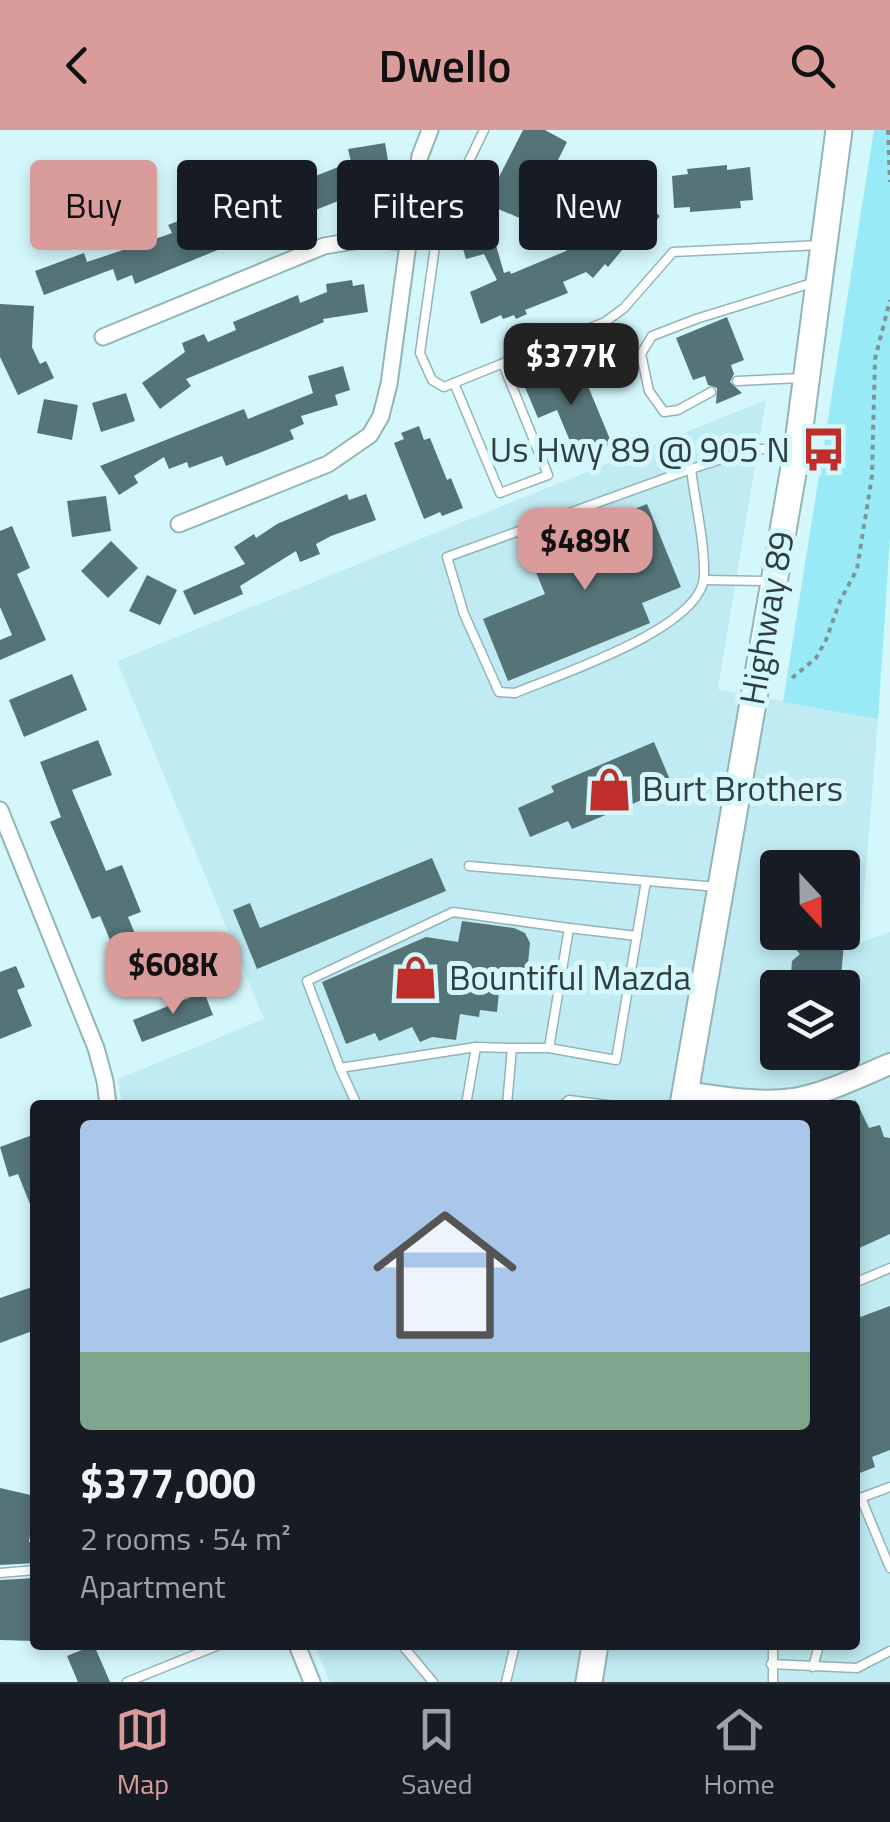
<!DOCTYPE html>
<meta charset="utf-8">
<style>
body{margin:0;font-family:"Titillium Web",sans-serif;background:#242831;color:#f1f3f6;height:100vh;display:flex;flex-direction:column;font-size:38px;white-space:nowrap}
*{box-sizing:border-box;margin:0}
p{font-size:32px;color:#9ea1a6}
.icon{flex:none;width:55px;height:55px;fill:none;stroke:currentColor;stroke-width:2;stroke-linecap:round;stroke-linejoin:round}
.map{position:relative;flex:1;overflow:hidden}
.details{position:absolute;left:30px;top:970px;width:830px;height:550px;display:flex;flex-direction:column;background:#171b24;border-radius:10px;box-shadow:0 5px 15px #0003}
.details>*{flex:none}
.banner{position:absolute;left:30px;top:30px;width:830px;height:90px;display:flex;gap:20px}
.needle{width:65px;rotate:158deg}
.controls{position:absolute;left:760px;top:720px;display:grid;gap:20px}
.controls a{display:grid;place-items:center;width:100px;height:100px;border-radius:10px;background:#171b24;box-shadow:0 5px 15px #0003;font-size:50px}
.price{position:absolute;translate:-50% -85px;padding:0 22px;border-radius:20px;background:#da9b9b;color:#111;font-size:32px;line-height:65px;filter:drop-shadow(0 2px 5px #0008)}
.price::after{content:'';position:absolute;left:50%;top:60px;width:30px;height:22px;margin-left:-15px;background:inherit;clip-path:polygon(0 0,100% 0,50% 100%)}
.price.active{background:#222;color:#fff}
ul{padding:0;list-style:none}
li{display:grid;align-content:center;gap:20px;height:530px;padding:0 50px}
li+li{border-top:2px solid #363941}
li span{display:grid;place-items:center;height:310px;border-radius:10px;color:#555}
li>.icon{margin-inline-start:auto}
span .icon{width:180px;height:180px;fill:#fffc;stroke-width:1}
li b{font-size:42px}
.tag{padding:0 35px;border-radius:10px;background:#171b24;box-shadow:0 5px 15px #0003;font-size:35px;line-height:90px}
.tag.active{background:#da9b9b;color:#111}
header{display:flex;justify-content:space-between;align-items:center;height:130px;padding:0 50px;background:#da9b9b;color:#111;font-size:45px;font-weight:600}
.menu{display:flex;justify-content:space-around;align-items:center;height:140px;border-top:2px solid #363941;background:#171b24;font-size:28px;color:#9ea1a6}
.menu a{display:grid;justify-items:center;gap:5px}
.menu .active{color:#da9b9b}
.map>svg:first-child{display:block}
.built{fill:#c0ebf2;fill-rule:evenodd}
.green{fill:#98ebf6}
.building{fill:#557478}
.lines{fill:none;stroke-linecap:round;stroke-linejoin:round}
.service-casing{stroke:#93b4b8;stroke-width:11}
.minor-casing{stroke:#93b4b8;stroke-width:19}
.tertiary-casing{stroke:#93b4b8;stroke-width:24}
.primary-casing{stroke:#93b4b8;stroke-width:29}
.path{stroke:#7d9597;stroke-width:4;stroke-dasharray:5 5;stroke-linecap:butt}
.service{stroke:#fff;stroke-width:8}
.minor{stroke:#fff;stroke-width:15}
.tertiary{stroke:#fff;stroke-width:20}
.primary{stroke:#fff;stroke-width:25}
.labels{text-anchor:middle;stroke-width:10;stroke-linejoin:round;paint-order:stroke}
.poi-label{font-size:35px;fill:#313f41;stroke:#d4f7fb;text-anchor:start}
.street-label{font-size:35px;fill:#313f41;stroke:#d4f7fb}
</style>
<header><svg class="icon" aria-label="back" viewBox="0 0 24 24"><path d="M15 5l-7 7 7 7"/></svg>Dwello<svg class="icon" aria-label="search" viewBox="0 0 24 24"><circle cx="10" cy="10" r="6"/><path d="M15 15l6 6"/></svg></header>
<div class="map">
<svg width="890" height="1552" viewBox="0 0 890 1552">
<rect width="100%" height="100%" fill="#d4f7fb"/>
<path class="built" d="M766 270 718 559 878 589 860 813 890 802V1552H330L315 1515H855V975H122L118 949 264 889 117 531ZM778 738H842V802H778ZM778 858H842V922H778Z"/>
<polygon class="green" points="874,0 890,0 890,408 878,589 783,572"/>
<g class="building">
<polygon points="523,0 545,0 567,12 550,46 546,44 522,89 484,73 491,60 473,39 475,37 498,49"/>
<polygon points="385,13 390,42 374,45 375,52 340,59 343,69 313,81 309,72 279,83 283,93 135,154 132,145 117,151 113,139 44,165 35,141 84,123 87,132 141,114 172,103 168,95 186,88 189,95 284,55 285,58 351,32 348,19"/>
<polygon points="727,35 727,40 750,37 753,70 740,71 741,78 690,82 690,77 674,78 672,46 688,44 687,39"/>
<polygon points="621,54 660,86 647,101 644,98 638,101 608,137 605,134 593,148 586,142 563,152 568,163 525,180 527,184 516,189 514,185 503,189 501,185 481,194 470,162 497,150 484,124 466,129 457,99 489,91 504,143 510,141 511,144 566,121 578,106 576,103"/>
<polygon points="352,150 353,156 364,154 368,182 323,189 324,192 186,249 191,256 160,279 142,253 185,222 182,213 204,204 208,212 236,200 233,192 298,165 300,173 327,162 326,154"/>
<polygon points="0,174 34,176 32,217 40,234 46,231 54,248 18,265 0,227"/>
<polygon points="727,187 744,230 731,235 734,244 730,252 742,263 716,274 717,258 708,255 705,246 693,250 676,208"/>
<polygon points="578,232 612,314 577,328 557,280 538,288 524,255"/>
<polygon points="343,236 350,260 335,265 338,275 301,286 304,294 290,300 294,309 226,336 222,326 189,338 187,332 169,339 164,327 134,346 138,353 119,365 100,336 244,279 248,289 313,263 308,246"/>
<polygon points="126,263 135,291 101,302 92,273"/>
<polygon points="44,269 78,275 72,310 37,303"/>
<polygon points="419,296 424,310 430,308 447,350 451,348 463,378 442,386 440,382 424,389 394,313 404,309 401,303"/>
<polygon points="347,364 349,370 366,364 376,390 331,406 316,414 320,424 300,432 296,421 240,456 243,464 194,485 183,461 245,434 234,417 254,404 256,408 277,394"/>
<polygon points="106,366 111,401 72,407 67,371"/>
<polygon points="647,374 681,457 642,473 650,493 508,551 483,489 545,464 528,423"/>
<polygon points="12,396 30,438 17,444 46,510 0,530 0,510 12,505 0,477 0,401"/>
<polygon points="111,411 138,438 108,468 81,441"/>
<polygon points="147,445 177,460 160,495 129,481"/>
<polygon points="72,544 87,580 24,607 9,570"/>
<polygon points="98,610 112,645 72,660 106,741 122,735 141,782 128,787 153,847 126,858 117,838 121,836 100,786 92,789 50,692 61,687 40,632"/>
<polygon points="654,612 673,657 572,699 568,691 530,707 518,678 554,662 551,656"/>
<polygon points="432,728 446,761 257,839 233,780 250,773 260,798"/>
<polygon points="462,791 514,798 525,803 530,813 527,844 501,842 497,882 480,880 479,887 460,884 456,910 432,907 420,912 412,897 379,911 375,903 346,914 322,852 426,807 458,812"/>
<polygon points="779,802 845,802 840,858 790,858 792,831 800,824"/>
<polygon points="16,836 25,857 17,860 32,896 0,909 0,842"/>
<polygon points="766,840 778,840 778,902 761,901"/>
<polygon points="204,862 213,885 142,912 133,890"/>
<polygon points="855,969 869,998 880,995 884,1007 890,1008 890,1104 855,1120"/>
<polygon points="35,1004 35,1084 34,1084 18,1044 9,1047 0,1017"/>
<polygon points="35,1156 35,1200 0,1213 0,1168"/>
<polygon points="890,1176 890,1320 872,1327 875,1337 855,1345 855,1189"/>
<polygon points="0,1358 35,1366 29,1412 35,1412 35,1433 0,1435"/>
<polygon points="35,1448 35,1511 0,1510 0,1450"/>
<polygon points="94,1515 110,1552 78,1552 67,1526"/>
</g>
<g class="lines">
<defs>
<g id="service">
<polyline points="484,0 438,95 420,223 432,250 444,257 605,192 624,178 673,122 821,115"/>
<polyline points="737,251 802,248"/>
<polyline points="454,253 500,363 548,345 503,234"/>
<polyline points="711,262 678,280 664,282 649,261 641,224 652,206 696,189 812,153"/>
<path d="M691 339 447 427 464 484 499 562 515 563C558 545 703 498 704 446 705 412 695 373 691 339L752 319H792"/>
<polyline points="705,450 770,451"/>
<polyline points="469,736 718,757"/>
<polyline points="549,918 569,798 637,806"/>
<polyline points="340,938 476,917 512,918"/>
<polyline points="357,975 340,938 307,851 453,782 569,798"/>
<polyline points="466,975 476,917"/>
<polyline points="507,975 512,918 549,918 616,930 646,751"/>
<polyline points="563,975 569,970 608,975"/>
<polyline points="859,1151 890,1138"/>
<polyline points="861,1368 890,1438"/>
<polyline points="855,1370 890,1357"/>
<polyline points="0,1443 35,1440"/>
<polyline points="402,1515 433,1552"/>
<polyline points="771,1534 857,1538 890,1521"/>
<polyline points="813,1537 819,1515"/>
<polyline points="127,1552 219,1515"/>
<polyline points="506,1552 515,1515"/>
<polyline points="773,1552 773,1515"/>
</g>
<g id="minor">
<polyline points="103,207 324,116 366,109 408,112"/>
<polyline points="179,394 328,334 370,305 381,286 389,254 420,26 430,0"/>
<polyline points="0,680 96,918 105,951 108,975"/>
<polyline points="297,1515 312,1552"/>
</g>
<path id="tertiary" d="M685 962C720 967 758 974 794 969 827 963 859 947 890 934"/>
<g id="primary">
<polyline points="683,975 797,320 839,0"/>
<polyline points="589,1552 595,1515"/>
</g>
</defs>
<use href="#service" class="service-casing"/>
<use href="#minor" class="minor-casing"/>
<use href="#tertiary" class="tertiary-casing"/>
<use href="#primary" class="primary-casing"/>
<g class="path">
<polyline points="888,0 890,52"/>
<polyline points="792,548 816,528 826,510 840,471 857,439 872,346 875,229 890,170"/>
</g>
<use href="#service" class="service"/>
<use href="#minor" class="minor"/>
<use href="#tertiary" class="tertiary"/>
<use href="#primary" class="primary"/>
</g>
<defs>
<symbol id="bus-bare" viewBox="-9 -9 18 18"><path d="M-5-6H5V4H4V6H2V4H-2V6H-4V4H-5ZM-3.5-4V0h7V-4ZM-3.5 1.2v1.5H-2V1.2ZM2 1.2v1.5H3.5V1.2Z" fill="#be2f2b" stroke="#d4f7fb" stroke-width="2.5" paint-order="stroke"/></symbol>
<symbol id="shop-bare" viewBox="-9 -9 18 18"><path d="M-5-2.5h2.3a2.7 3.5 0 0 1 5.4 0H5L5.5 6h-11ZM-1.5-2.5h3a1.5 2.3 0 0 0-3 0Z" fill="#be2f2b" stroke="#d4f7fb" stroke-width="2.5" paint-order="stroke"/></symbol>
</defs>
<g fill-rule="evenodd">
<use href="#bus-bare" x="792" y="288" width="63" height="63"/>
<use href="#shop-bare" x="578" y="628" width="63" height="63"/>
<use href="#shop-bare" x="384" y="816" width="63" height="63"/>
</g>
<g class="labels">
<g class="poi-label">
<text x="790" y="332" text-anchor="end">Us Hwy 89 @ 905 N</text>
<text x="642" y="671">Burt Brothers</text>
<text x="449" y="860">Bountiful Mazda</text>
</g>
<g class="street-label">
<text transform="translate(767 488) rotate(-80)" y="12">Highway 89</text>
</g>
</g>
</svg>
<div class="controls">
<a><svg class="needle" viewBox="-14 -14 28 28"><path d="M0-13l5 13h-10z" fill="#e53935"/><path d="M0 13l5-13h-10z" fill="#9ea1a6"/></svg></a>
<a><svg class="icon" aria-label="layers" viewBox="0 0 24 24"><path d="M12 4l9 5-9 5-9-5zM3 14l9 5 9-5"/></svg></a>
</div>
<b class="price active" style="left:571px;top:278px">$377K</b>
<b class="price" style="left:585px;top:463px">$489K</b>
<b class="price" style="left:173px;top:887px">$608K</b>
<div class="banner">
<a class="tag active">Buy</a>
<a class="tag">Rent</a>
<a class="tag">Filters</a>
<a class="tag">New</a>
</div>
<section class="details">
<ul>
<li><span style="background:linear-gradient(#a9c7e8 75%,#7fa58c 0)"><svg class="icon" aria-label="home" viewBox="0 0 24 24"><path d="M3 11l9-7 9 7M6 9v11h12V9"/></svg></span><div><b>$377,000</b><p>2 rooms · 54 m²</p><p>Apartment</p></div></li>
</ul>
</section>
</div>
<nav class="menu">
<a class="active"><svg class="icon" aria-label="map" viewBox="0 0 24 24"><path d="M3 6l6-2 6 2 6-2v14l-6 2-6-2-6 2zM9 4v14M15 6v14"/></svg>Map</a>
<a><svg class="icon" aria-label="saved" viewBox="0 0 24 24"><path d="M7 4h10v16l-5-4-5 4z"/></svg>Saved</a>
<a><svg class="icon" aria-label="home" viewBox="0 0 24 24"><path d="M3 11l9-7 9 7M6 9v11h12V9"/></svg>Home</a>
</nav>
